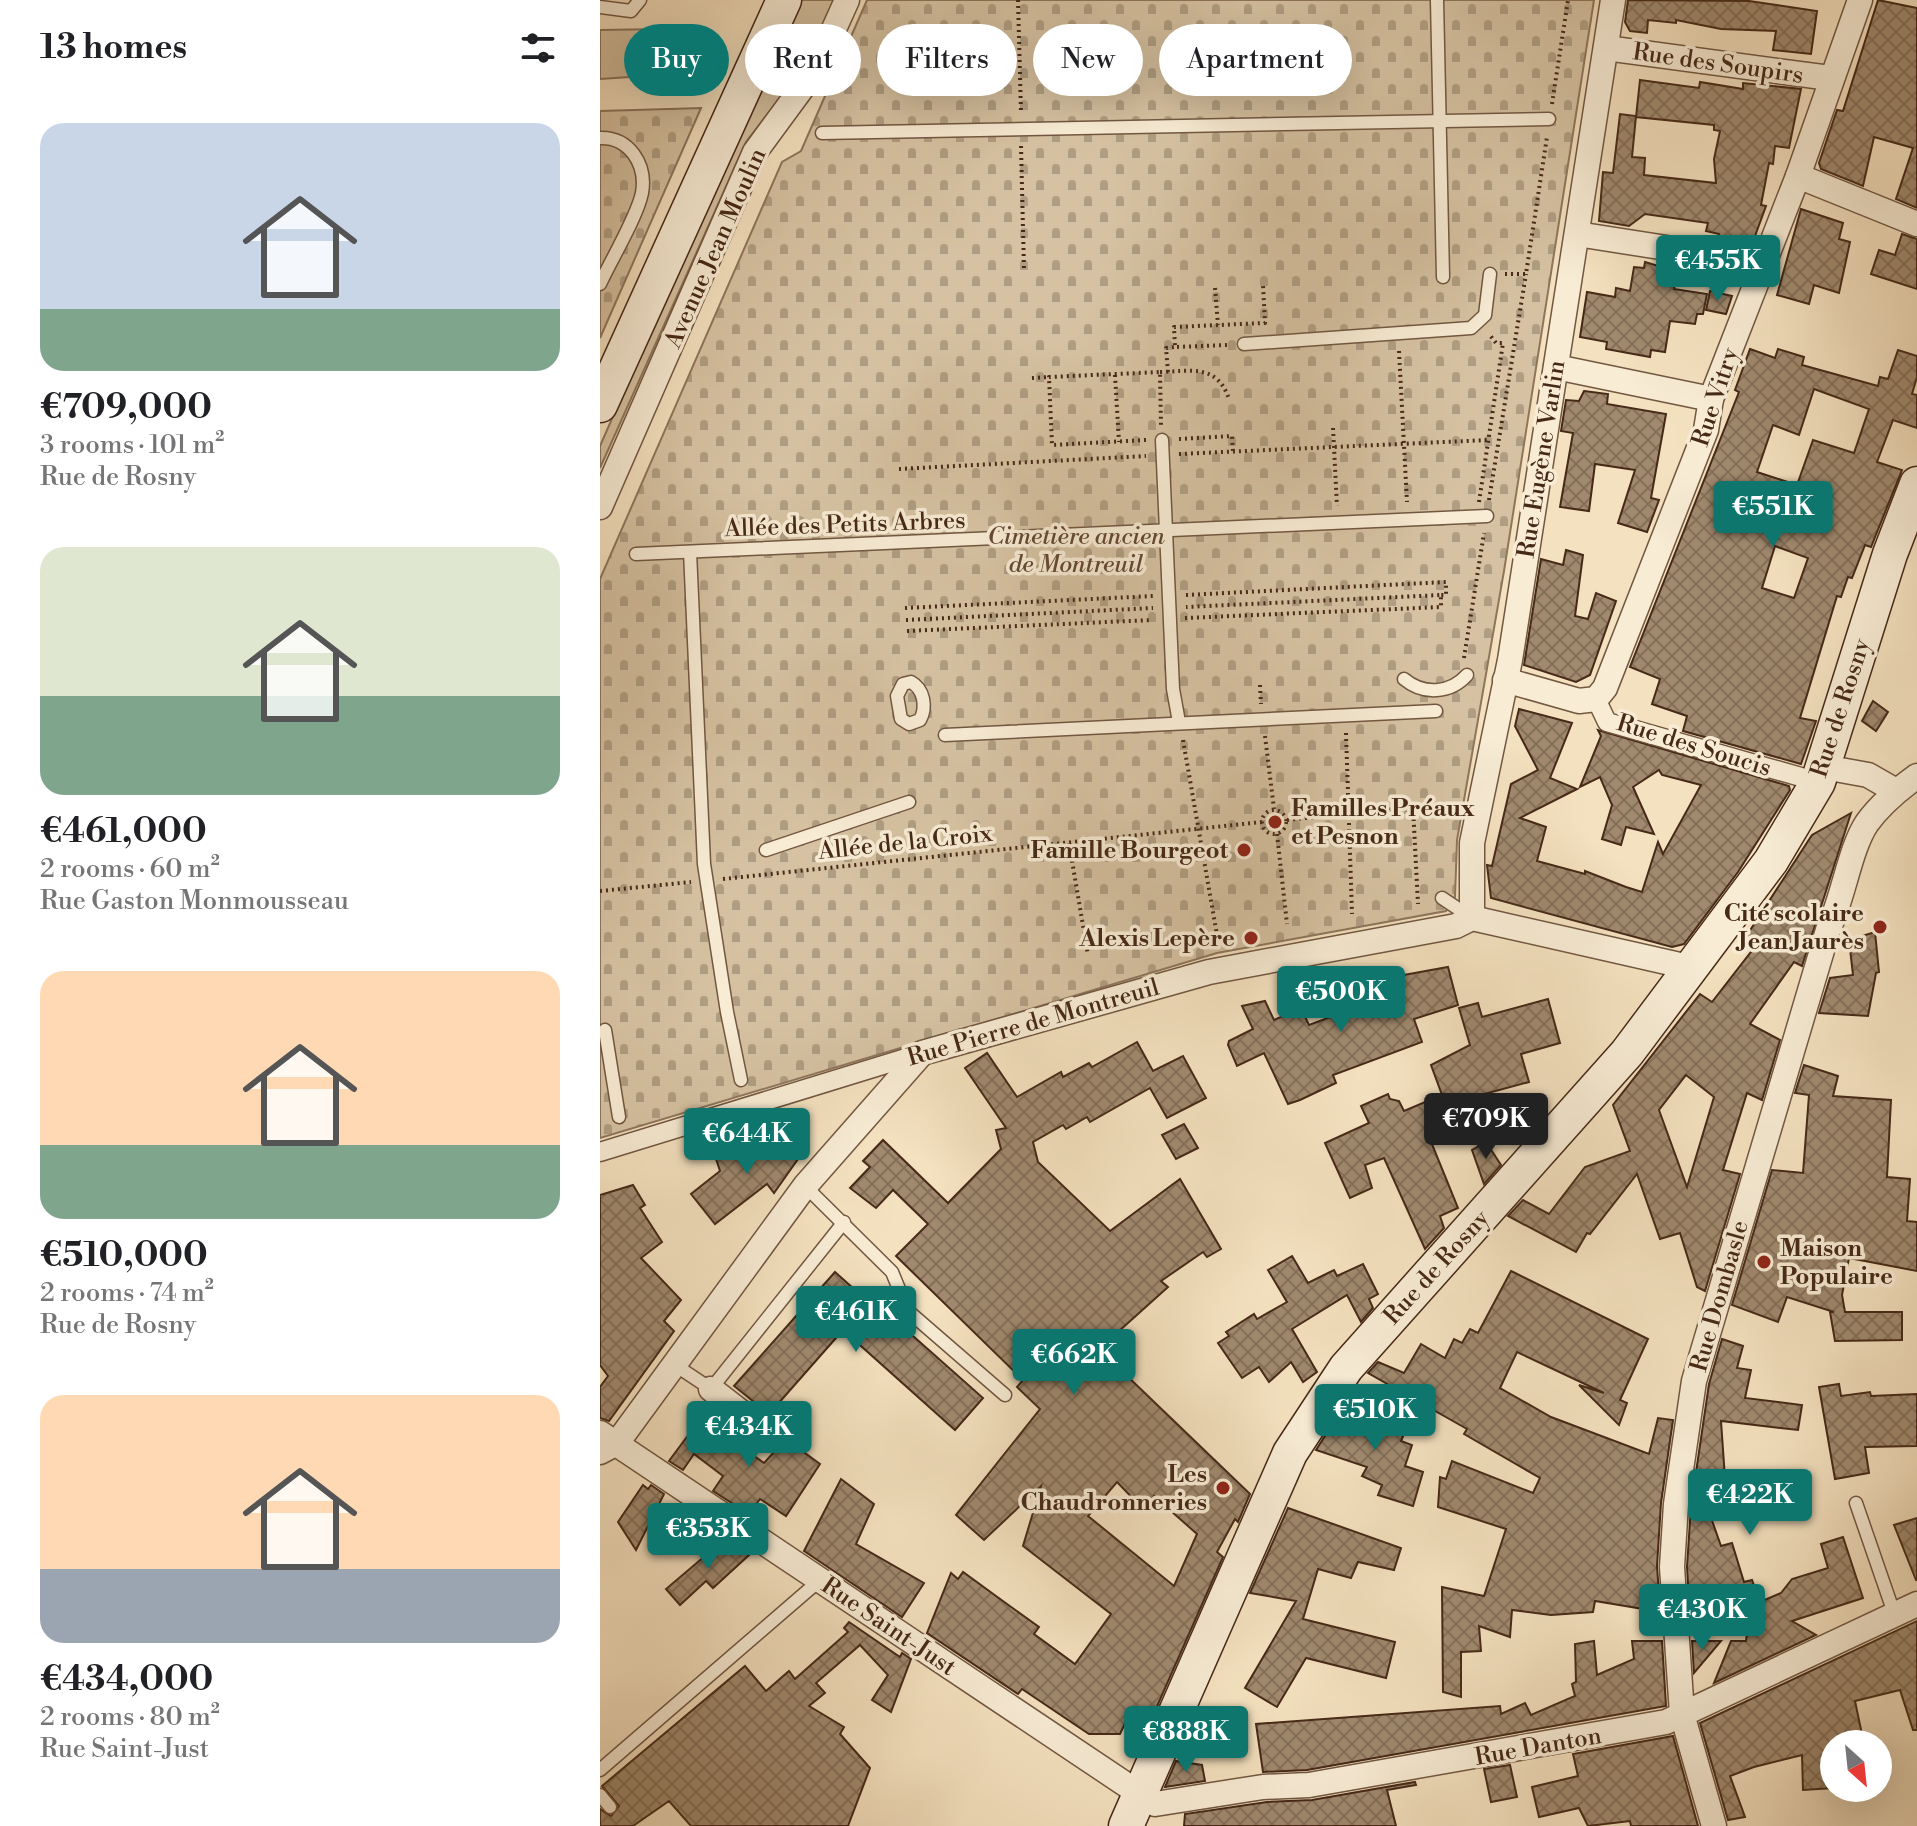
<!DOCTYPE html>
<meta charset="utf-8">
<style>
body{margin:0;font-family:"Libre Bodoni",serif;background:#f6f6f6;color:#202124;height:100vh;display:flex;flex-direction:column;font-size:30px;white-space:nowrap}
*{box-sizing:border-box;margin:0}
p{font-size:26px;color:#757577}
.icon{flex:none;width:44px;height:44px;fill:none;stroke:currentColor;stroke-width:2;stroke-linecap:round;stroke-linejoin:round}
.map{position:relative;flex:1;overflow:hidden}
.panel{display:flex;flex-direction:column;background:#fff;width:600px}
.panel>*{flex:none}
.hud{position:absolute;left:24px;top:24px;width:760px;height:72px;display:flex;gap:16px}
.needle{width:52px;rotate:153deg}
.fabs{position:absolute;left:1220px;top:1730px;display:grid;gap:16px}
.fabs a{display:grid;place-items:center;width:72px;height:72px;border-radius:50%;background:#fff;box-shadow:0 8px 32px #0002;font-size:40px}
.price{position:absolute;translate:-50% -68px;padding:0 18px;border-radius:8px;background:#0f766e;color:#fff;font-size:26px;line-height:52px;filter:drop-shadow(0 2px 4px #0008)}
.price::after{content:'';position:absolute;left:50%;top:48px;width:24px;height:18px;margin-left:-12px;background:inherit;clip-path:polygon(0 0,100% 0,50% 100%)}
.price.selected{background:#222;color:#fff}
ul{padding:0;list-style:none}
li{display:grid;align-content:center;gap:16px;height:424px;padding:0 40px}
li span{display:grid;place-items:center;height:248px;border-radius:24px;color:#555}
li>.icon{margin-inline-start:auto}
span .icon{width:144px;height:144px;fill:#fffc;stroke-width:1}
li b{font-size:34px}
h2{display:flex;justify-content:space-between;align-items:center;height:96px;padding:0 40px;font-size:34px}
.tag{padding:0 28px;border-radius:36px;background:#fff;box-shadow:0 8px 32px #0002;font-size:28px;line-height:72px}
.tag.selected{background:#0f766e;color:#fff}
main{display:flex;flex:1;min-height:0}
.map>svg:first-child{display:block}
.green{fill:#d6c2a2;stroke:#8e765c;stroke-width:2}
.cemetery{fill:url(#cemetery-stones);stroke:#8e765c;stroke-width:2}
.building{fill:url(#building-cross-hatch);stroke:#462917;stroke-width:2;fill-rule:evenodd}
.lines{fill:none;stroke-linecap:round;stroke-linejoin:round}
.service-casing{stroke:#725741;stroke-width:15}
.pedestrian-casing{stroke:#725741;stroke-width:21}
.minor-casing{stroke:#725741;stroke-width:27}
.secondary-casing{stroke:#462917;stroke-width:37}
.path{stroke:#462917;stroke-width:4;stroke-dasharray:2 4;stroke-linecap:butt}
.service{stroke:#f8ecd5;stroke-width:12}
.pedestrian{stroke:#f8ecd5;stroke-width:18}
.minor{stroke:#f8ecd5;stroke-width:24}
.secondary{stroke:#f8ecd5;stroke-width:34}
.poi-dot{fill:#8f2418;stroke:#f8ecd5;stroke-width:3}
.labels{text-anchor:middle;stroke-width:7;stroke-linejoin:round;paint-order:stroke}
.street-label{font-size:24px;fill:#462917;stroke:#f8ecd5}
.park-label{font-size:24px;font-style:italic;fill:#634833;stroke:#f8ecd5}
.poi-label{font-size:24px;font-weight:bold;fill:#462917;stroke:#f8ecd5;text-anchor:end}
</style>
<main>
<section class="panel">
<h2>13 homes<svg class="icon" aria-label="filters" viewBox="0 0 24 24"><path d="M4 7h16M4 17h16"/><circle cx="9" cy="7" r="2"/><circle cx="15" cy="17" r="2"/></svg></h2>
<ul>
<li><span style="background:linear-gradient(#c9d6e8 75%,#7fa58c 0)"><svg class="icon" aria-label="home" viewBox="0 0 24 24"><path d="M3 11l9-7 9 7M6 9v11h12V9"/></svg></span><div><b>€709,000</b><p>3 rooms · 101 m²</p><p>Rue de Rosny</p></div></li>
<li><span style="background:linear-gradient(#dfe7d0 60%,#7fa58c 0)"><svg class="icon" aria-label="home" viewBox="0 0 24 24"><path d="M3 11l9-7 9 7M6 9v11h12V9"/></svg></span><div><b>€461,000</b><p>2 rooms · 60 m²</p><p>Rue Gaston Monmousseau</p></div></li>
<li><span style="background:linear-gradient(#ffd9b3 70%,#7fa58c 0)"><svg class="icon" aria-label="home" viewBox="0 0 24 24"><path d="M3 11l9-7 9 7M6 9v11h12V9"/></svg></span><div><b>€510,000</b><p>2 rooms · 74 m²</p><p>Rue de Rosny</p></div></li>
<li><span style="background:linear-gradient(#ffd9b3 70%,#9aa5b1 0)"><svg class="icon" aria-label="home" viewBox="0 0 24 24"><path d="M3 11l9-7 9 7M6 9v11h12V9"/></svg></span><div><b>€434,000</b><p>2 rooms · 80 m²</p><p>Rue Saint-Just</p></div></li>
</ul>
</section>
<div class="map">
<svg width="1317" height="1826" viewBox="0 0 1317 1826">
<defs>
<pattern id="cemetery-stones" width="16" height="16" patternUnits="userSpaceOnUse" patternTransform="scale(2)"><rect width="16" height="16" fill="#d6c2a2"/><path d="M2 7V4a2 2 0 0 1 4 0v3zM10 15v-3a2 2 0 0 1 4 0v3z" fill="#af9e83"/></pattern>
<pattern id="building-cross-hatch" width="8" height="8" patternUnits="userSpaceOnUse" patternTransform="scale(2)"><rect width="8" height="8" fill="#a0896e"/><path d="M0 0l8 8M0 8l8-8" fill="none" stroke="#847059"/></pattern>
</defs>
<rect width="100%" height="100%" fill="#f4e1bf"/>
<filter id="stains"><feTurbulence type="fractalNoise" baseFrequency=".0025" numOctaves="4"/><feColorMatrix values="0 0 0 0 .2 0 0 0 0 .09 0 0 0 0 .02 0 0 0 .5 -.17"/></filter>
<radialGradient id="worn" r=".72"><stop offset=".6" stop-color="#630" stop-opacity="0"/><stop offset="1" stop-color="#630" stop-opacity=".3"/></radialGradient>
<g class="green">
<polygon points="196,0 237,0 202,69 146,142 0,468 0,446"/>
<polygon points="62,29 59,75 0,79 0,30"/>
</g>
<g class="cemetery">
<polygon points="267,0 994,0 904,571 857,840 855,897 846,911 617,953 0,1138 0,579 182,162 201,151"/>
<polygon points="101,108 0,338 0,111"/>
</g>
<g class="building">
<polygon points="1028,0 1149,1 1217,11 1211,54 1173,50 1176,31 1121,29 1076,20 1076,23 1048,20 1047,33 1030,31 1025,22"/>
<polygon points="1278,0 1317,8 1317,208 1296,199 1313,148 1274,137 1263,186 1221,169 1219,163 1237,110 1243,111"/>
<polygon points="1040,80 1099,88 1100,82 1143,89 1143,83 1201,89 1189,148 1175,146 1173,164 1169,163 1161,205 1166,206 1155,236 1140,244 1118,240 1119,234 1106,231 1108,223 1045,214 1029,226 999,221 1003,172 1013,173 1020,114 1036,116 1032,157 1045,158 1044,175 1116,183 1114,159 1120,131 1114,130 1114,125 1036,117"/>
<polygon points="1201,209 1243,223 1239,239 1250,242 1239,293 1214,285 1209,304 1177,295"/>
<polygon points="1302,234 1317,239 1317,289 1271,274 1279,250 1295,255"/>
<polygon points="1045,262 1078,272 1074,289 1107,294 1103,314 1097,314 1095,324 1070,321 1065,352 1051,350 1050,357 1006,349 1007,342 980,337 987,292 1015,297 1016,288 1030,291 1034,267 1044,268"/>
<polygon points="1110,291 1132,296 1126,314 1106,310"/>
<path d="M1150 349 1175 358 1178 349 1204 357 1202 365 1278 386 1280 377 1288 379 1298 350 1317 356V377L1312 394 1317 395V428L1293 420 1277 462 1302 470 1271 547 1265 545 1252 578 1248 577 1241 597 1237 596 1200 718 1216 721 1201 764 1083 731 1087 716 1052 704 1060 679 1030 667 1139 392 1135 390ZM1214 389 1269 409 1254 453 1213 440 1197 485 1157 472 1173 425 1199 435ZM1175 546 1208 558 1194 598 1162 588Z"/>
<polygon points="984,391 1008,394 1007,404 1066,414 1051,498 1059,500 1047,532 1018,523 1035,470 995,464 989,511 960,507 973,433 961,431 966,400 979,401"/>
<polygon points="966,550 983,555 975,616 988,619 996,593 1016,601 990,675 976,682 924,665 941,559 963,565"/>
<polygon points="1273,701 1288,712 1276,731 1262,721"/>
<polygon points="919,709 972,723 950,778 977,789 920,818 946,827 937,861 985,874 985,871 1026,887 1042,892 1058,842 1063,854 1101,785 1062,775 1059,770 1033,787 1054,834 1026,827 1021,845 1002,839 1012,805 1000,777 980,787 1001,736 998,730 1189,786 1190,790 1138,872 1084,944 1072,947 891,898 887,865 892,866 911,784 938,770 915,726"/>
<path d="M1251 813 1202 966 1194 962 1150 1024 1180 1040 1162 1100 1147 1093 1123 1170 1140 1174 1105 1291 1097 1287 1080 1233 1060 1239 1037 1174 990 1234 987 1233 976 1252 908 1216 923 1200 949 1214 985 1167 1030 1151 1013 1105 1100 994 1112 1002 1157 944 1145 938 1212 835ZM1086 1075 1114 1097 1087 1187 1059 1110Z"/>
<polygon points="1275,932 1279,972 1276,973 1268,1016 1219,1013 1230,978 1253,975 1249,940"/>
<polygon points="848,967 858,1005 814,1019 822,1042 733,1075 736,1083 700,1100 688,1104 664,1053 637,1066 628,1045 629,1041 653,1029 642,1006 665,1001 674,1020 701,1008 709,1025 803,990 798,976"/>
<polygon points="948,999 960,1043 921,1054 929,1082 877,1096 879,1104 825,1127 858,1208 840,1216 844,1228 825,1249 784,1158 765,1165 772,1188 750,1198 725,1143 769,1123 761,1106 788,1094 790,1099 799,1101 804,1111 842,1095 831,1065 870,1045 859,1008 878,1003 882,1017"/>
<path d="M537 1042 553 1071 583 1056 606 1098 567 1118 550 1088 490 1122 487 1117 466 1129 463 1125 433 1142 438 1162 510 1231 580 1179 621 1249 607 1257 603 1252 561 1281 568 1287 499 1349 650 1494 638 1522 635 1519 617 1552 623 1557 551 1720 533 1707 520 1734H489L422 1689 418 1694 327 1633 351 1573 358 1579 363 1572 396 1596 439 1627 434 1634 475 1664 511 1614 423 1546 441 1486 384 1540 356 1515 440 1409 417 1387 423 1380 296 1256 328 1224 293 1190 276 1208 250 1188 270 1167 263 1161 283 1140 348 1203 401 1149 396 1130 406 1128 365 1068 387 1053 417 1097 461 1072 463 1077 489 1063 492 1067ZM517 1482 543 1509 554 1496 597 1534 574 1586 488 1516Z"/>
<polygon points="1204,1065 1238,1076 1233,1096 1291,1100 1287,1177 1310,1179 1307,1221 1317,1222 1317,1271 1249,1258 1242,1295 1245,1312 1302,1312 1302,1340 1235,1341 1230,1312 1234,1312 1187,1297 1178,1322 1132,1305 1172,1170 1203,1173 1209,1095 1195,1093"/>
<polygon points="584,1124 598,1148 576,1159 562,1135"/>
<polygon points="194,1135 205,1149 174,1193 167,1184 115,1224 91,1194 120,1171 116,1159"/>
<polygon points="886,1142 901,1165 884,1184 872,1150"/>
<polygon points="33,1185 45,1205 40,1208 62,1242 41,1258 81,1300 64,1321 74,1331 9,1421 0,1418 0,1387 8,1376 0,1365 0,1195"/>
<polygon points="692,1256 708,1283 734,1270 737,1276 763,1264 778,1294 769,1299 773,1308 761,1322 747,1295 692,1329 717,1372 703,1382 691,1362 669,1382 659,1367 642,1378 618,1343 629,1336 626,1332 654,1314 657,1319 687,1302 668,1270"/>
<polygon points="911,1271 1048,1339 1020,1400 1027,1403 1019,1425 979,1385 1004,1393 917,1352 900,1388 951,1417 1049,1454 1058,1418 1073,1420 1061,1503 1057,1566 1060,1608 1043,1609 995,1601 993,1612 951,1615 912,1610 910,1637 879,1626 881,1651 861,1652 861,1697 843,1692 842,1587 884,1596 906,1529 838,1507 840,1477 846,1479 852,1461 933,1493 940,1478 864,1434 867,1429 768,1373 778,1362 804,1373 821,1344 845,1358 854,1339 862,1343 870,1329 878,1333"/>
<polygon points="235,1272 273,1306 276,1303 383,1398 355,1430 243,1330 169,1414 134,1386"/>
<polygon points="1122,1339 1143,1346 1137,1368 1151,1370 1145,1398 1202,1405 1198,1430 1121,1421 1127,1507 1109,1512 1121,1546 1132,1543 1144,1582 1152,1580 1160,1602 1181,1593 1192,1579 1228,1568 1221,1544 1243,1537 1263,1598 1192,1621 1216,1635 1114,1683 1131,1641 1146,1641 1148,1627 1138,1625 1140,1619 1136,1625 1090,1617 1087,1567 1091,1506 1109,1384"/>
<polygon points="1239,1384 1241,1396 1270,1392 1271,1396 1317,1394 1317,1446 1265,1447 1269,1473 1235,1479 1219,1387"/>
<polygon points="764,1407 808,1425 801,1441 812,1445 805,1466 823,1472 813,1506 778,1495 782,1485 762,1476 767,1467 716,1450 743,1408 760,1415"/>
<polygon points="101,1418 164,1463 186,1439 220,1464 186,1516 160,1499 149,1514 113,1491 123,1476 94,1454 83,1470 69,1461"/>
<polygon points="241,1479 274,1504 256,1544 324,1583 302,1617 204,1551"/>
<polygon points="43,1485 48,1489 51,1485 64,1494 36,1550 18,1522"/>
<polygon points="688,1508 801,1548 794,1570 758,1562 751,1578 718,1569 703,1619 795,1642 786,1678 706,1658 677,1707 645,1688 696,1601 650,1593"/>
<polygon points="1317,1518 1317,1580 1316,1580 1294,1525"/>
<polygon points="125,1539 149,1555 113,1588 106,1581 80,1605 66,1589"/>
<polygon points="1317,1621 1317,1730 1313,1730 1300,1690 1255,1701 1264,1744 1234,1744 1234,1788 1203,1790 1202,1755 1154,1767 1130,1776 1145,1817 1128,1820 1100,1723"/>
<polygon points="249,1622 300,1657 302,1653 311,1659 291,1712 272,1700 288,1675 260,1645 216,1683 225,1693 209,1706 244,1727 240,1734 270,1768 248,1826 91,1826 69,1801 33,1826 0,1826 0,1809 11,1816 19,1806 2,1786 145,1666 166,1691 189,1671 195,1679 248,1632 244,1628"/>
<polygon points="994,1641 997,1675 1034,1659 1032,1641 1062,1641 1066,1706 707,1770 663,1772 656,1724 900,1706 901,1714 925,1703 931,1715 975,1696 972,1684 976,1682 975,1644"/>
<polygon points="1092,1641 1121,1641 1094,1673"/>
<polygon points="1073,1736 1098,1826 1031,1826 1030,1821 988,1826 979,1808 939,1817 932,1787 978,1776 973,1754"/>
<polygon points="576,1761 602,1765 605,1781 565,1787"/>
<polygon points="910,1765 917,1797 891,1802 884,1769"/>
<polygon points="815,1782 816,1785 787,1790 796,1826 584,1826 585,1814 667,1802 712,1800"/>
</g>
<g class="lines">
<defs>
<g id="service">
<polyline points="837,0 843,277"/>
<polyline points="0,7 31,11 40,0"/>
<polyline points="222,133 949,119"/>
<path d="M0 138C29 137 47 164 42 193 37 217 11 260 0 284"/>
<polyline points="644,344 871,328 885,315 890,274"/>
<polyline points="562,440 573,689 579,722"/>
<polyline points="90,552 104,864 127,1012 141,1080"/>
<polyline points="36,554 887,516"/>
<path d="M804 679C823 695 850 694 867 675"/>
<path d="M311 682C324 689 327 707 320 720L309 724 301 719 297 696 303 684Z"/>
<polyline points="345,735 836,711"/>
<polyline points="166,850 309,802"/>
<polyline points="842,898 872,918"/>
<polyline points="5,1030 19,1117"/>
<polyline points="205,1186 292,1272 308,1311 405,1395"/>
<polyline points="75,1365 111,1389 244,1222"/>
<polyline points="1256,1503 1294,1613"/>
<polyline points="0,1770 220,1580"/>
<polyline points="0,1795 10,1807"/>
</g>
<g id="pedestrian">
<polyline points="996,699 1007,722 1201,777"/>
<polyline points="0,1152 322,1053"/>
</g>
<g id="minor">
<polyline points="1006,48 1230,78"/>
<polyline points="1198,176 1317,224"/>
<polyline points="977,234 1163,263"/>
<polyline points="956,367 1111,399"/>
<polyline points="0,507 155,152 216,69 247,0"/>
<polyline points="905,680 979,701 996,699 1005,688 1106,430 1111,399 1198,176 1260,0"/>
<polyline points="1224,767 1268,775 1296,791"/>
<polyline points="872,918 872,843 910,660 1013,0"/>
<polyline points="111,1389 172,1436"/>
<polyline points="0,1433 555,1804 663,1787 709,1785 1066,1722 1317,1604"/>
<polyline points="0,1452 17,1443 205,1186 322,1053 609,972 856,926 872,918 1093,968"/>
<path d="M1114 1826 1082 1714 1072 1567 1076 1504 1094 1381 1228 930C1243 899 1250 848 1267 823 1280 805 1299 789 1317 776"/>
</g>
<g id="secondary">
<polyline points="0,405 184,0"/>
<polyline points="526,1826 690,1453 746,1368 1027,1053 1171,861 1218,782 1290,554 1317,484"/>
</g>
</defs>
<use href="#service" class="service-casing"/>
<use href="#pedestrian" class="pedestrian-casing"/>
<use href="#minor" class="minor-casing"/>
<use href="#secondary" class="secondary-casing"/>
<g class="path">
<polyline points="418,0 421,113"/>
<polyline points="952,104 968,0"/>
<polyline points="421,146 424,271"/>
<polyline points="905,274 926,274 947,137"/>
<polyline points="615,288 618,325"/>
<polyline points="627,345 575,347 574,327 665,323 663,285"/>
<polyline points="799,351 807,502"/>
<path d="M560 372C592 371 617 364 629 399"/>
<polyline points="568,372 566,348 575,347"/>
<polyline points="515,375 519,442"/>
<polyline points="432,378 449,377"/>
<polyline points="733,428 737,506"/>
<polyline points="579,439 632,436 633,452"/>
<polyline points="546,440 452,445 449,377 560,372 561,426"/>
<polyline points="579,454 888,440"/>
<polyline points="299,469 546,456"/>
<polyline points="889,500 926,274"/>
<polyline points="879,502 903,343 896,343 889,334"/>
<polyline points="586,595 846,582 846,595 841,595"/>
<polyline points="305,608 553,596"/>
<polyline points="585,618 841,607 841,595 586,607"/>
<polyline points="306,620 553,608"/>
<polyline points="307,631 552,620"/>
<polyline points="864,658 884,533"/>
<polyline points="660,685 661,704"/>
<polyline points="746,733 752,914"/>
<polyline points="665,736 674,809"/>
<polyline points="583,740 617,935"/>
<polyline points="813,807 818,904"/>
<circle cx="674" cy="822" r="12"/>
<polyline points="687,820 840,804"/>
<polyline points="677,834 687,924"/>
<polyline points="469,843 488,955"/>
<polyline points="123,879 662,822"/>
<polyline points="0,891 91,882"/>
</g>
<use href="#service" class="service"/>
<use href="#pedestrian" class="pedestrian"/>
<use href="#minor" class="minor"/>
<use href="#secondary" class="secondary"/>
</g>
<g class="poi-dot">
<circle cx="675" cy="822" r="8"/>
<circle cx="644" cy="850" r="8"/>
<circle cx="1280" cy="927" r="8"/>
<circle cx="651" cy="938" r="8"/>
<circle cx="1164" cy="1262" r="8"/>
<circle cx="623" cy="1488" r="8"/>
</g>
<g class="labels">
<g class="street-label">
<text transform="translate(1118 63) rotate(8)" y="8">Rue des Soupirs</text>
<text transform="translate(115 248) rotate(-66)" y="8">Avenue Jean Moulin</text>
<text transform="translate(1115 397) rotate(-72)" y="8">Rue Vitry</text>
<text transform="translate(941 459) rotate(-81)" y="8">Rue Eugène Varlin</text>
<text transform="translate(245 524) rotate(-2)" y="8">Allée des Petits Arbres</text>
<text transform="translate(1240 708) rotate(-72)" y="8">Rue de Rosny</text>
<text transform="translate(1094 745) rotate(17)" y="8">Rue des Soucis</text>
<text transform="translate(305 842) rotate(-6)" y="8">Allée de la Croix</text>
<text transform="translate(433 1022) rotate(-16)" y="8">Rue Pierre de Montreuil</text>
<text transform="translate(836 1267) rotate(-48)" y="8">Rue de Rosny</text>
<text transform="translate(1119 1296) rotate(-74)" y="8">Rue Dombasle</text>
<text transform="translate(289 1626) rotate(34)" y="8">Rue Saint-Just</text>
<text transform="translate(938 1746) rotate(-10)" y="8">Rue Danton</text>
</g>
<g class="park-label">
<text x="476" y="544">Cimetière ancien<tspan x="476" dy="28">de Montreuil</tspan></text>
</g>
<g class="poi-label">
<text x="691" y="816" text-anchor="start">Familles Préaux<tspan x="691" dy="28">et Pesnon</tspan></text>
<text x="628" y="858">Famille Bourgeot</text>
<text x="1264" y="921">Cité scolaire<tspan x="1264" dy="28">Jean Jaurès</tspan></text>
<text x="635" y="946">Alexis Lepère</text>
<text x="1180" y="1256" text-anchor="start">Maison<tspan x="1180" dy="28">Populaire</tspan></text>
<text x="607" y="1482">Les<tspan x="607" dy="28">Chaudronneries</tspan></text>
</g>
</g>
<rect width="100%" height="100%" filter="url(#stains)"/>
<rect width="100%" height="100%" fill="url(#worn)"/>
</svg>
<div class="fabs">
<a><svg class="needle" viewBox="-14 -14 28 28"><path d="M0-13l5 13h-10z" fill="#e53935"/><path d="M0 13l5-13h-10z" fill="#757577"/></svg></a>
</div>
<b class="price" style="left:1118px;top:303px">€455K</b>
<b class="price" style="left:1173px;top:549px">€551K</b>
<b class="price" style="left:741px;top:1034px">€500K</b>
<b class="price selected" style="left:886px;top:1161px">€709K</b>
<b class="price" style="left:147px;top:1176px">€644K</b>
<b class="price" style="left:256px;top:1354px">€461K</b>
<b class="price" style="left:474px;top:1397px">€662K</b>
<b class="price" style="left:775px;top:1452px">€510K</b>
<b class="price" style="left:149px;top:1469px">€434K</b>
<b class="price" style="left:1150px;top:1537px">€422K</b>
<b class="price" style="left:108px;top:1571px">€353K</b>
<b class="price" style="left:1102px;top:1652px">€430K</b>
<b class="price" style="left:586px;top:1774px">€888K</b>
<div class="hud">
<a class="tag selected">Buy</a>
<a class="tag">Rent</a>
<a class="tag">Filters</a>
<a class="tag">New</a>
<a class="tag">Apartment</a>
</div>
</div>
</main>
